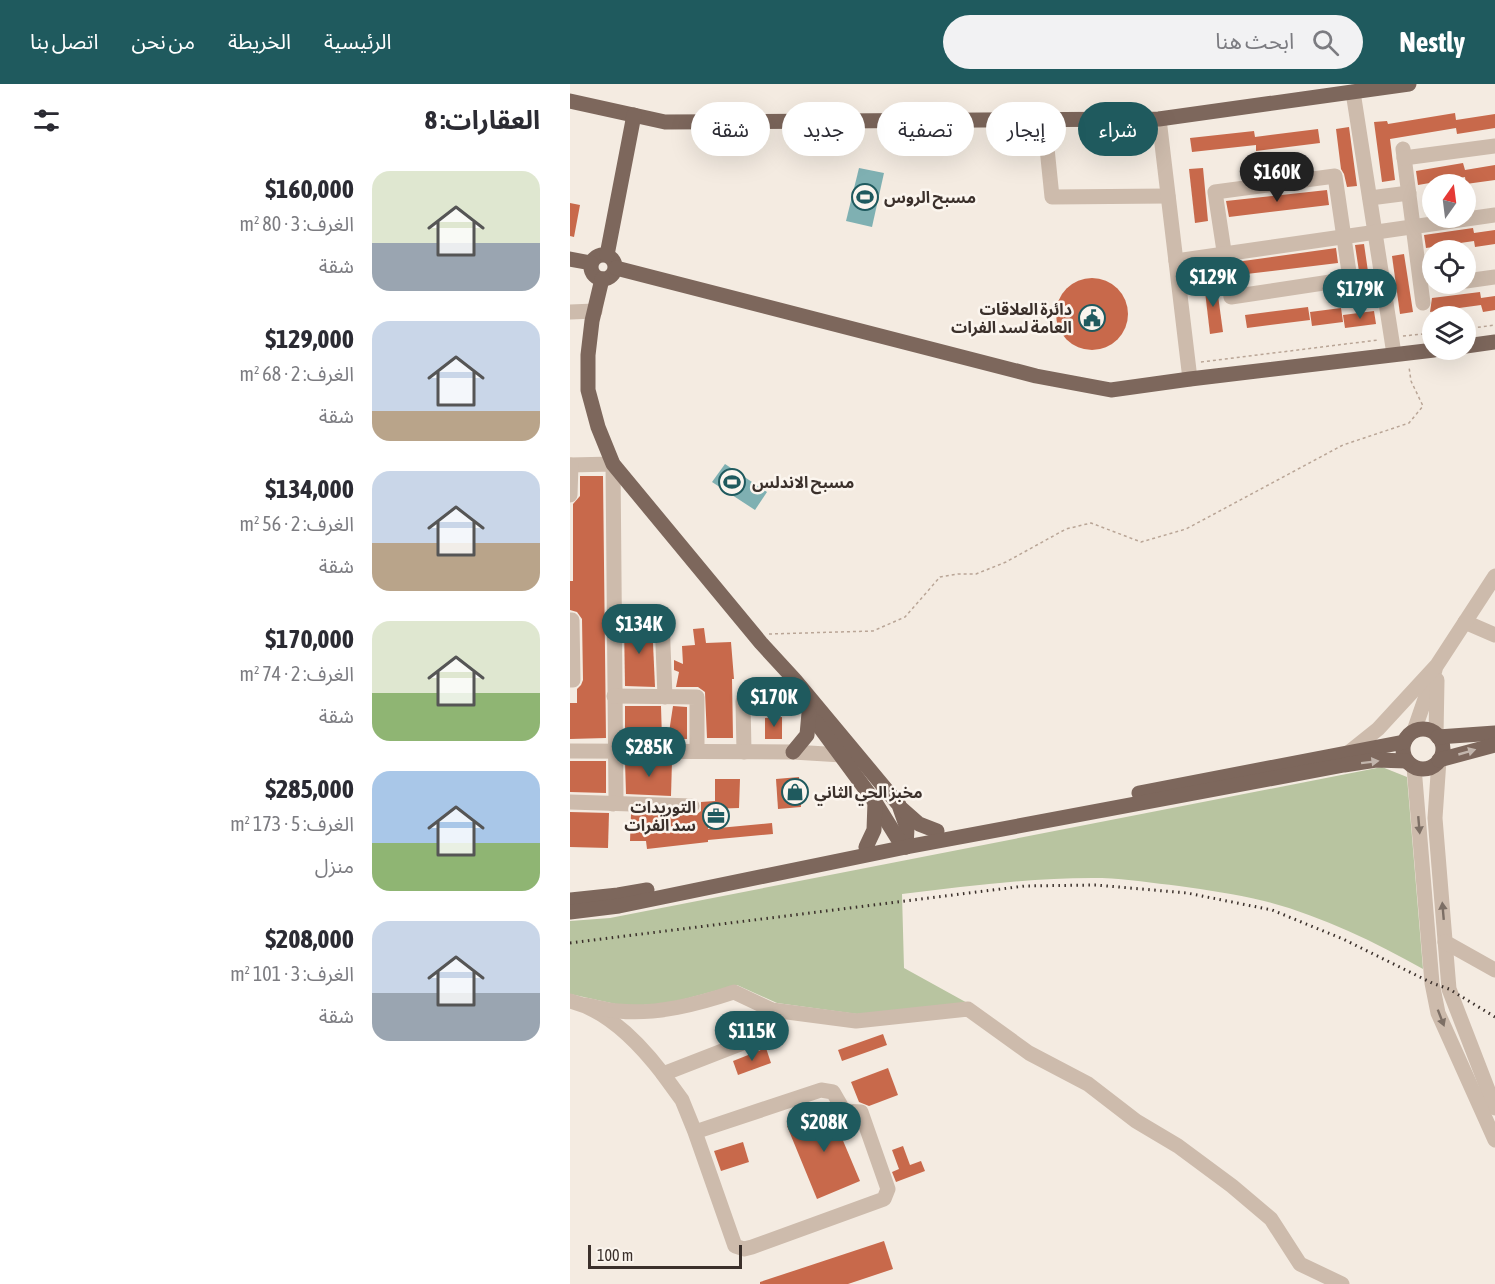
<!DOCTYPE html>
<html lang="ar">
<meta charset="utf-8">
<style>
body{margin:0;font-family:"Asap Condensed","Noto Sans Arabic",sans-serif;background:#f2f2f3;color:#2b2b33;direction:rtl;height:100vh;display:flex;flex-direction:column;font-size:22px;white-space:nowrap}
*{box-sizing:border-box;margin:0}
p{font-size:20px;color:#7c7c81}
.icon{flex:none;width:33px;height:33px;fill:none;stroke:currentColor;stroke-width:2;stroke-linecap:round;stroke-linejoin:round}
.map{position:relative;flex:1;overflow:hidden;direction:ltr}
.drawer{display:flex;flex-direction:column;background:#fff;width:570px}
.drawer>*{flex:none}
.hud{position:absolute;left:18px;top:18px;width:570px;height:54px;direction:rtl;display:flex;gap:12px}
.needle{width:39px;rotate:14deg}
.buttons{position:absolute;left:852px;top:90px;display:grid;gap:12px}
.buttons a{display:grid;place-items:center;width:54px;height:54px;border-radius:50%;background:#fff;box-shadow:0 6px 24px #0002;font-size:30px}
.scale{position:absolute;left:18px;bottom:15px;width:154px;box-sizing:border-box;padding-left:6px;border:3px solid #3b302b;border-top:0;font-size:16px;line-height:21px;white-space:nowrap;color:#3b302b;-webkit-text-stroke:4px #fbf5ee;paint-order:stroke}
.price{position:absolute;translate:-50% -51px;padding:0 14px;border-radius:21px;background:#1f5a5e;color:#fff;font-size:20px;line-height:39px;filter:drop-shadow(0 2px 3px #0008)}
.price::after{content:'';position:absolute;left:50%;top:36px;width:18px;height:14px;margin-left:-9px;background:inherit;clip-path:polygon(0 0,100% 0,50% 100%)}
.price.on{background:#222;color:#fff}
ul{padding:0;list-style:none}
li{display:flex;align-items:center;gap:18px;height:150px;padding:0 30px}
li span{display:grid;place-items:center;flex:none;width:168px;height:120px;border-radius:18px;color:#555}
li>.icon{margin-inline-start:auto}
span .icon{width:72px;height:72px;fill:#fffc;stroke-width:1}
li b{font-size:26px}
h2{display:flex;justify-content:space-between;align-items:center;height:72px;padding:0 30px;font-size:26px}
.chip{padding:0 21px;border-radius:27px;background:#fff;box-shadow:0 6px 24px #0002;font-size:21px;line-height:54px}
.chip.on{background:#1f5a5e;color:#fff}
header{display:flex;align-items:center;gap:36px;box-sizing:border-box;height:84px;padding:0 30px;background:#1f5a5e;color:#fff}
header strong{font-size:28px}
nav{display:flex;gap:33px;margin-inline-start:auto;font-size:21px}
.search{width:420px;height:54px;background:#f2f2f3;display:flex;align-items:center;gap:15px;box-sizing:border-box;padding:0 21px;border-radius:33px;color:#7c7c81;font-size:22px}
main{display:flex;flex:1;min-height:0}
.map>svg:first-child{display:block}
.green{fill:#b8c4a0}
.water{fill:#7fb0b2}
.building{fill:#c8694b}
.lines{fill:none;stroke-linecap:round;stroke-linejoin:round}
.path{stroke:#b9a596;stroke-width:1.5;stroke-dasharray:3 3;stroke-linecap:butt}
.minor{stroke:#cdbbac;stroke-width:15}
.major{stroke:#7d675c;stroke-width:15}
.rail{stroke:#3b302b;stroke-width:3;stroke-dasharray:1.5 4.5;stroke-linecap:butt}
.oneway{fill:#c2b5ac}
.oneway2{fill:#7d6f65}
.labels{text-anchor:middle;stroke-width:5;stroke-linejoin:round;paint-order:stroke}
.poi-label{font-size:16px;font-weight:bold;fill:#3b302b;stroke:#fbf5ee;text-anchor:start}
</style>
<header>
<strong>Nestly</strong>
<div class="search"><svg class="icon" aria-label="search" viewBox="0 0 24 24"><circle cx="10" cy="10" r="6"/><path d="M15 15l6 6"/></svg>ابحث هنا</div>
<nav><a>الرئيسية</a><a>الخريطة</a><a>من نحن</a><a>اتصل بنا</a></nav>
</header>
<main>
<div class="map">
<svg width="925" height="1200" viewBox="0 0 925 1200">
<rect width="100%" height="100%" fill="#f4ebe1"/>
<path class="green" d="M812 683 837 693 853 885C803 857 749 831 694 817 666 810 637 806 609 802 583 799 558 795 532 794 465 793 399 802 332 810L334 884 401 921 287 930 207 919 167 901 100 919 73 921H50L0 910V837L40 834Z"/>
<g class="water">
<polygon points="289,84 314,89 302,143 276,137"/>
<polygon points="155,380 197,408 185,426 142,398"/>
</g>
<g class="building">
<polygon points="885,29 886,36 925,30 925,44 887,50 886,44 820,55 825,96 812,98 804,38 817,37 818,40"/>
<polygon points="779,43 787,102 777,103 774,90 771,85 766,45"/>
<polygon points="748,45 750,59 686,67 686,61 622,68 620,54 684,47 685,53"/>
<polygon points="893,79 895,86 925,81 925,96 896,100 895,93 848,101 846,87"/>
<polygon points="633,84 638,137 625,139 619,85"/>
<polygon points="757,106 759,121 659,133 656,117"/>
<polygon points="0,119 10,121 4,153 0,152"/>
<polygon points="903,144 904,149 925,146 925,160 905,163 904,157 856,164 854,151"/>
<polygon points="794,160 801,208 788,210 786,202 790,194 785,161"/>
<polygon points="766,164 768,179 668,191 666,178"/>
<polygon points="834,170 843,228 830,230 822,172"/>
<circle cx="522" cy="230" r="36"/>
<polygon points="646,197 653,248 640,250 634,199"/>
<polygon points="910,208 911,214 925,212 925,226 913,228 911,221 860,228 862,214"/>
<polygon points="738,223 740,236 677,244 675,231"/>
<polygon points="771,224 773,238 742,242 740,228"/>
<polygon points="804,227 806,240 775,244 773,231"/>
<polygon points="10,392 33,392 36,654 0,655 0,619 7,619 7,605 11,601 13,596 12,535 7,528 0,526 0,497 3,497 3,420 10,412"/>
<polygon points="82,538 85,603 55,602 54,539"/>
<polygon points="134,544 136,559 161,558 164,595 162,595 163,654 137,654 135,608 128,603 106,603 109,588 104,586 104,576 113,580 112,562 125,561 123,545"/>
<polygon points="55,622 91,622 92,655 55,654"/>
<polygon points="103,622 117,623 117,655 98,655"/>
<polygon points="212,633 212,655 195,655 195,634"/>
<polygon points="0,677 36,677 36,709 0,708"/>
<polygon points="55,677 102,677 101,712 56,710"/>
<polygon points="229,693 231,723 208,725 206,695"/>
<polygon points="145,695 170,695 169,724 139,725 138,745 202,739 203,750 138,756 138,758 77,765 76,757 60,757 61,730 126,731 131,727 131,718 145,717"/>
<polygon points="0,728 39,729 38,764 0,763"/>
<polygon points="313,950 317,961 272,977 268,966"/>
<polygon points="196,964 201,979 168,991 163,977"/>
<polygon points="318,984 328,1011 299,1022 289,1018 281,998"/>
<polygon points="261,1025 266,1032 272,1036 272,1038 266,1040 290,1097 247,1115 217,1042"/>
<polygon points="173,1058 179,1078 151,1087 144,1067"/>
<polygon points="333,1062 340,1081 351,1077 355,1087 326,1098 322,1088 329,1085 322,1066"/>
<polygon points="314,1157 323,1185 278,1200 190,1200 190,1198"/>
</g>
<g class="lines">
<g class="path">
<polyline points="896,245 925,241"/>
<polyline points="833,252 862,249"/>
<polyline points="631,278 808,256"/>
<polyline points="199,550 303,547 335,533 370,493 388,490 406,490 436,478 496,445 521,439 571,458 616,445 773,361 839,339 853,322 841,297 839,283"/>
</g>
<g class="minor">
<polyline points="783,8 824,270"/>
<polyline points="474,35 482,113 598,112"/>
<polyline points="589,35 620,295"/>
<polyline points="833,65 853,219"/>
<polyline points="834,74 925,62"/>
<polygon points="765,92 780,195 661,213 645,108"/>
<polyline points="800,114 839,109"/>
<polyline points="606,177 925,131"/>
<polyline points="896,197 925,193"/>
<polyline points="0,228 25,227"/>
<polyline points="0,381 43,380 46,715 43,720"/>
<polyline points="0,411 1,381"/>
<polyline points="92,535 95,613"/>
<polyline points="0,536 2,536 3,596 0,596"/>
<polyline points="895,538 925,551"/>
<polyline points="44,612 127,613 127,667"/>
<polyline points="173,617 174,668"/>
<polyline points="844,647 865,586"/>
<polyline points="866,651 867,596"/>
<polyline points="0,667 223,668 272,671 279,669"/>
<polyline points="778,669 808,645 867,581 925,492"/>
<polyline points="869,676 865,734 879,905 925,1024"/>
<polyline points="844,683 862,899 868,929 925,1056"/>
<polyline points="0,718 122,722"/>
<polyline points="875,858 925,886"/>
<path d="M0 917C38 926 70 960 93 990L196 950 202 926"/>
<path d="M15 921C26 923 37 926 48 927 87 931 128 920 164 908L202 926 286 937 398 925 459 969 518 1000 566 1037 608 1062 662 1102 701 1135 730 1180 772 1200"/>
<polyline points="93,990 112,1016 125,1048 251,1006 263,1008 274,1027 291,1028 318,1105 314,1115 182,1163 174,1165 165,1162 125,1048"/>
</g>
<g class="major">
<polyline points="0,17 95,38 589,35 839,0"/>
<circle cx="33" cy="183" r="12"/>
<polyline points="37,171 64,31"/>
<polyline points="0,175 21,179"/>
<polyline points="46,184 466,292 541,306 620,295 864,266"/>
<polyline points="32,195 22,237 18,271 18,306 28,343 43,380 191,559 225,596 329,721 337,744 336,763"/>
<polyline points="896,262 925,258"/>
<polyline points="246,638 305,718 328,755 336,763"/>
<circle cx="853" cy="665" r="20"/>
<polyline points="868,653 925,649"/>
<polyline points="223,668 237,651 239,629"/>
<polyline points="869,676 925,661"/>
<polyline points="569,709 834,658"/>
<polyline points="332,725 349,740 367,747"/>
<polyline points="296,763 304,746 305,718"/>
<polyline points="0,816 48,811 77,806"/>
<polyline points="0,828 49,822 336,763 774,681 806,676 837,677"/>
</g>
<polyline class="rail" points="0,859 455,802 526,801 617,809 702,826 773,855 862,899 879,905 925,933"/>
</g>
<defs><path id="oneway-solid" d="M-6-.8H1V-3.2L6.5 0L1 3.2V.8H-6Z" transform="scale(1.5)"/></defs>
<g class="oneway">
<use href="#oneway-solid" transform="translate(897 668) rotate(-16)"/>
<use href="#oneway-solid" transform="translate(800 678) rotate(-7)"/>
</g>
<g class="oneway2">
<use href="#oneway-solid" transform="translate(849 741) rotate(85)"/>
<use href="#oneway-solid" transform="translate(873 827) rotate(-95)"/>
<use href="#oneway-solid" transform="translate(871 934) rotate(69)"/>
</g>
<defs>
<symbol id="stadium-ring" viewBox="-11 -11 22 22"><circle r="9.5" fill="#fbf5ee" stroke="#1f5a5e" stroke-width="1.5"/><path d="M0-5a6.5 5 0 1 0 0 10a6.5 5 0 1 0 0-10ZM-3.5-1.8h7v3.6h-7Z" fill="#1f5a5e"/></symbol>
<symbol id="civic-ring" viewBox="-11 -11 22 22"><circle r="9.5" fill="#fbf5ee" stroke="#1f5a5e" stroke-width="1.5"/><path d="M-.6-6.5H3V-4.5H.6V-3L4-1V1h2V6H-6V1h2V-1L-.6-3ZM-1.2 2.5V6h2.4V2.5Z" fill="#1f5a5e"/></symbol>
<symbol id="shop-ring" viewBox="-11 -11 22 22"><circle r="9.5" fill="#fbf5ee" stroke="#1f5a5e" stroke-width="1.5"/><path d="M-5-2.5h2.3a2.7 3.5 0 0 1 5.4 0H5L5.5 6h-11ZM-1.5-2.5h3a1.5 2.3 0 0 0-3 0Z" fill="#1f5a5e"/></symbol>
<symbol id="office-ring" viewBox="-11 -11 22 22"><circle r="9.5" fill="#fbf5ee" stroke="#1f5a5e" stroke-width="1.5"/><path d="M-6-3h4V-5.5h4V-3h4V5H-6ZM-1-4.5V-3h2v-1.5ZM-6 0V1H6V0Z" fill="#1f5a5e"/></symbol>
</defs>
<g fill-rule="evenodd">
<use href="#stadium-ring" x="280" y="98" width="30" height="30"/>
<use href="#civic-ring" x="507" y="219" width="30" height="30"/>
<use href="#stadium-ring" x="147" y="383" width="30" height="30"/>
<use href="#shop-ring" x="210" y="693" width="30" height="30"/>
<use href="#office-ring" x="131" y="717" width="30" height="30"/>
</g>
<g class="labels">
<g class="poi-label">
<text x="314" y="119">مسبح الروس</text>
<text x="502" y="231" text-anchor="end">دائرة العلاقات<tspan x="502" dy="18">العامة لسد الفرات</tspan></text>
<text x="182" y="404">مسبح الاندلس</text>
<text x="244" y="714">مخبز الحي الثاني</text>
<text x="126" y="729" text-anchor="end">التوريدات<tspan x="126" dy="18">سد الفرات</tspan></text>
</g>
</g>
</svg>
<div class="buttons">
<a><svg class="needle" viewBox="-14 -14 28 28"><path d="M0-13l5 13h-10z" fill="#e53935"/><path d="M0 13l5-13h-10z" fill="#7c7c81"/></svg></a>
<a><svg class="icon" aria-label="locate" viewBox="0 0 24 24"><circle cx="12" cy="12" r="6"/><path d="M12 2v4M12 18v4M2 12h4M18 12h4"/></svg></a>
<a><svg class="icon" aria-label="layers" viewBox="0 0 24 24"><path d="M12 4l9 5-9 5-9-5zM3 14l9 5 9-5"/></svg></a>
</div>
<div class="scale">100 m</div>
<b class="price on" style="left:707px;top:119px">$160K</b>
<b class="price" style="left:643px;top:224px">$129K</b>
<b class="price" style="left:790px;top:236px">$179K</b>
<b class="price" style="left:69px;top:571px">$134K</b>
<b class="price" style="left:204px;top:644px">$170K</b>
<b class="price" style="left:79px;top:694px">$285K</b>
<b class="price" style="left:182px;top:978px">$115K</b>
<b class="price" style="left:254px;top:1069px">$208K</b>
<div class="hud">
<a class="chip on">شراء</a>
<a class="chip">إيجار</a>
<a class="chip">تصفية</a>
<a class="chip">جديد</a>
<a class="chip">شقة</a>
</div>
</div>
<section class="drawer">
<h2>العقارات: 8<svg class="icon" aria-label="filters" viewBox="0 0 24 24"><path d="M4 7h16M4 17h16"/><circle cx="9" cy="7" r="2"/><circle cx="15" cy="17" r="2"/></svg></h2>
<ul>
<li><span style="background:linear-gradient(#dfe7d0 60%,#9aa5b1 0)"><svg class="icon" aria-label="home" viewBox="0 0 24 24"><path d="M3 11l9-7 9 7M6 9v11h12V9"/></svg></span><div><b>$160,000</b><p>الغرف: 3 · 80 m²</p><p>شقة</p></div></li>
<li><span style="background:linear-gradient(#c9d6e8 75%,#b9a48a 0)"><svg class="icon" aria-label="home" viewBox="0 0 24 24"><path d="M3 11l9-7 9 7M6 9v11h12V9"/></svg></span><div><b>$129,000</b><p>الغرف: 2 · 68 m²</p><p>شقة</p></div></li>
<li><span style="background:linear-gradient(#c9d6e8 60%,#b9a48a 0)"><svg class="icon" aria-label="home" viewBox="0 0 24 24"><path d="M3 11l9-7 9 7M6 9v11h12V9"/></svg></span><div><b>$134,000</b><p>الغرف: 2 · 56 m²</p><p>شقة</p></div></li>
<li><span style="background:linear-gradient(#dfe7d0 60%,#8fb573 0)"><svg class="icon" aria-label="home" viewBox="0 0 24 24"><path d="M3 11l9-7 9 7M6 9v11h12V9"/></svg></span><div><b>$170,000</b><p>الغرف: 2 · 74 m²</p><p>شقة</p></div></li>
<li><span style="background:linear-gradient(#a9c7e8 60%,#8fb573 0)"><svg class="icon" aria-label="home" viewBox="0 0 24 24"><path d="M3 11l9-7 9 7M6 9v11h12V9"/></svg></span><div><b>$285,000</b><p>الغرف: 5 · 173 m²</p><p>منزل</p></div></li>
<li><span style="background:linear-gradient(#c9d6e8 60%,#9aa5b1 0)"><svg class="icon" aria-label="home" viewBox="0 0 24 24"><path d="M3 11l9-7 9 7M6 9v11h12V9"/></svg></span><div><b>$208,000</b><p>الغرف: 3 · 101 m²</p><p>شقة</p></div></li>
</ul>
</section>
</main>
